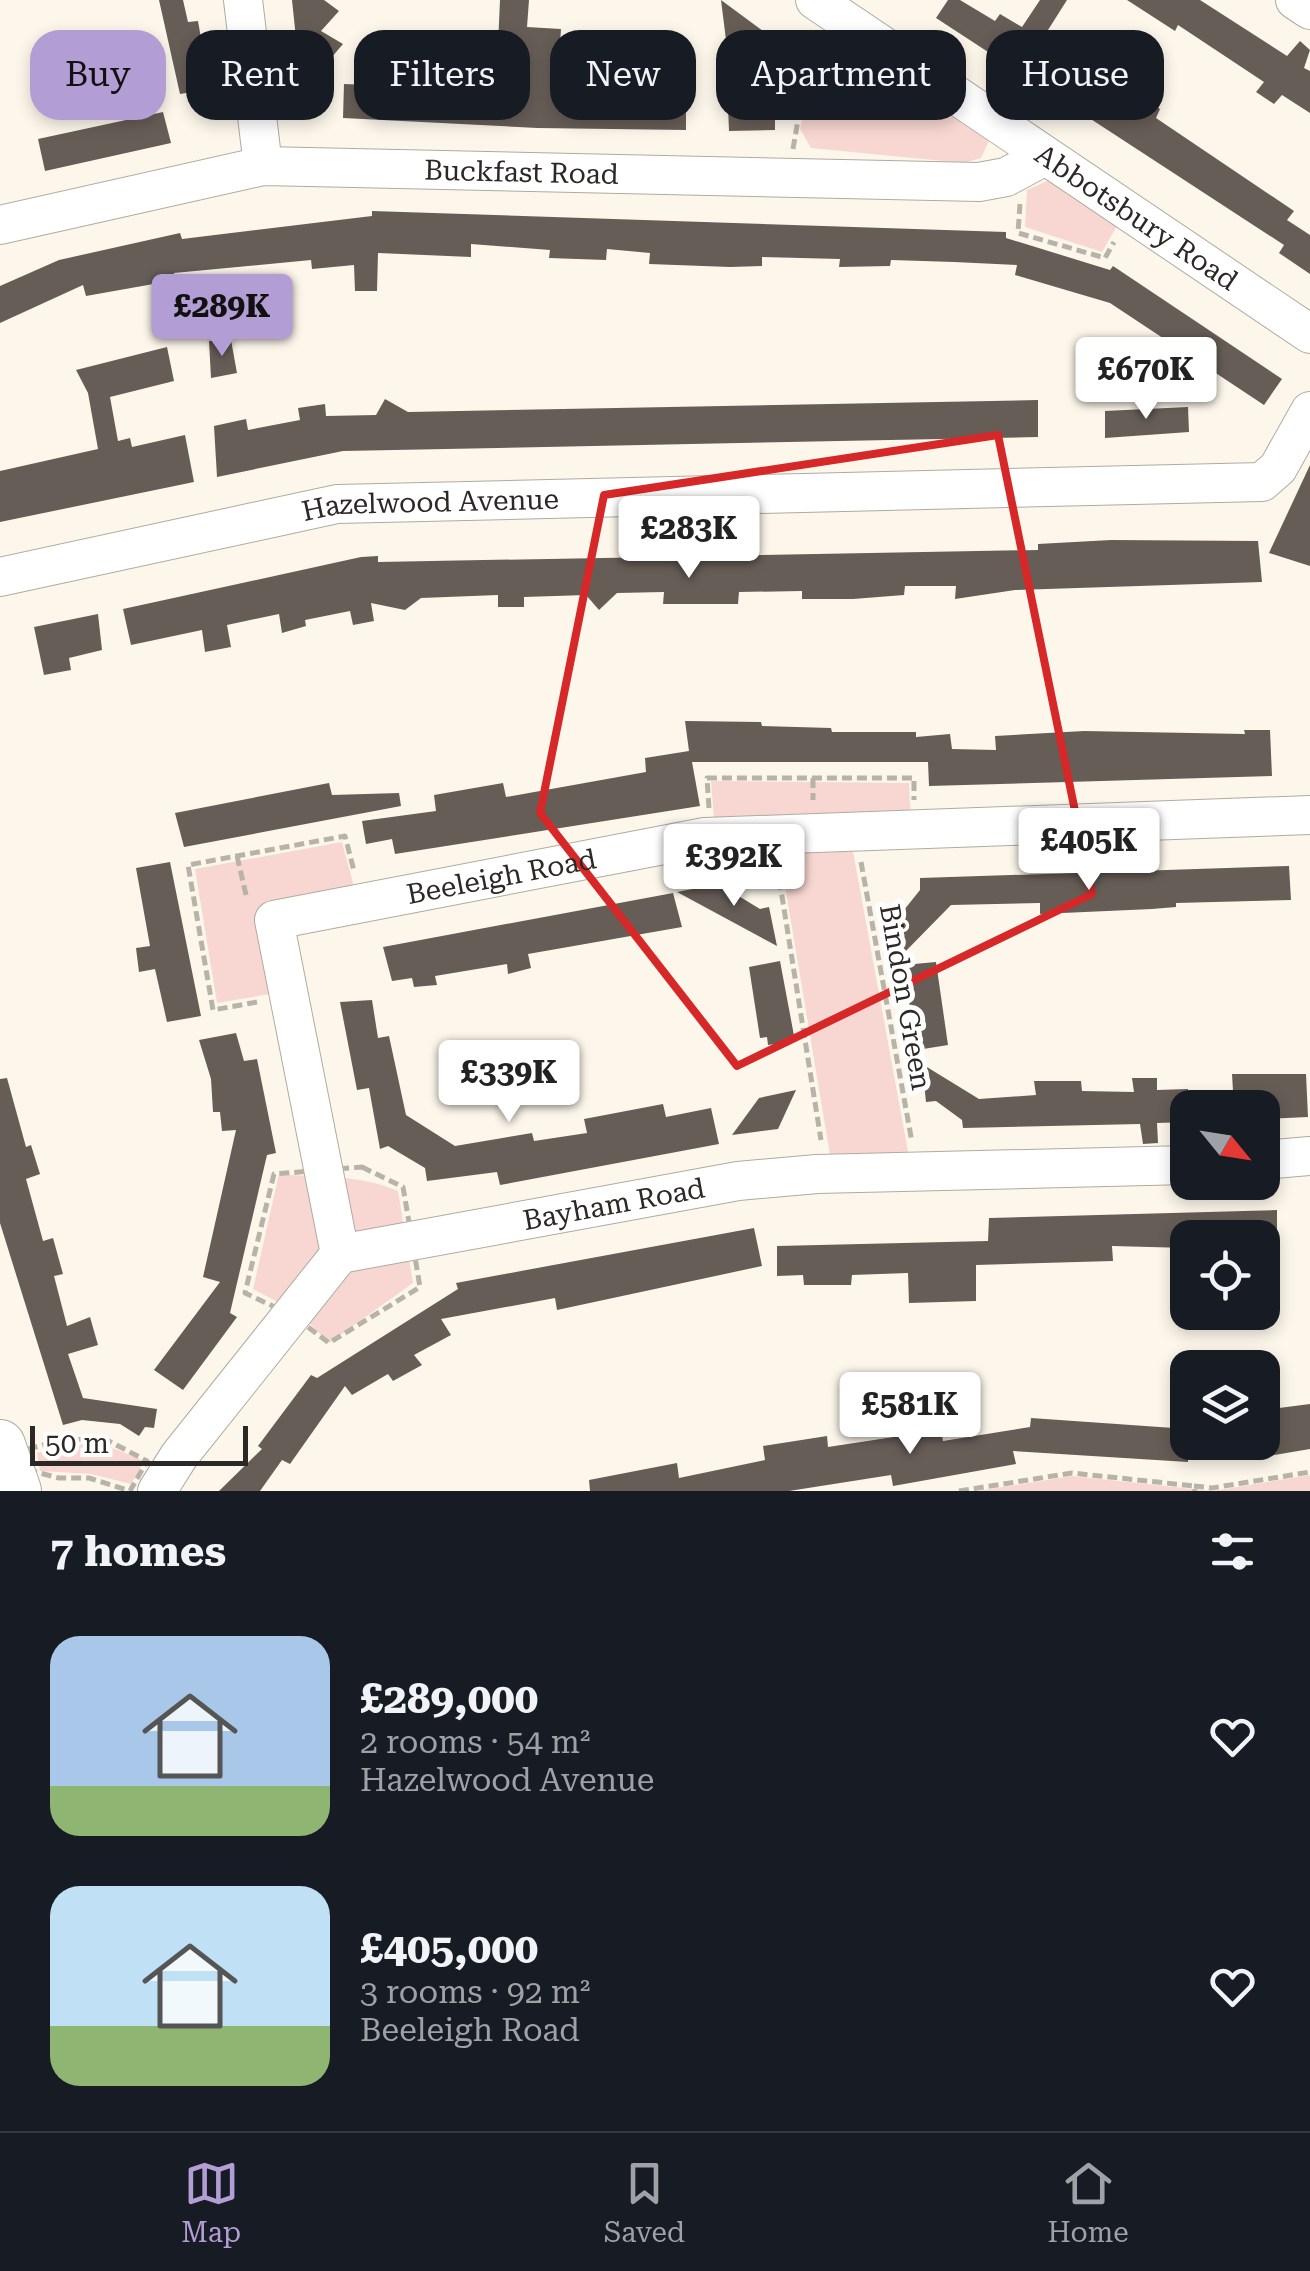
<!DOCTYPE html>
<meta charset="utf-8">
<style>
body{margin:0;font-family:"Roboto Serif",serif;background:#20242c;color:#f1f3f6;height:100vh;display:flex;flex-direction:column;font-size:38px;white-space:nowrap}
*{box-sizing:border-box;margin:0}
p{font-size:32px;color:#9ea1a6}
.icon{flex:none;width:55px;height:55px;fill:none;stroke:currentColor;stroke-width:2;stroke-linecap:round;stroke-linejoin:round}
.map{position:relative;height:1491px;overflow:hidden}
.panel{display:flex;flex-direction:column;background:#171b24;flex:1}
.panel>*{flex:none}
.guide{position:absolute;left:30px;top:30px;width:1250px;height:90px;display:flex;gap:20px}
.needle{width:65px;rotate:120deg}
.controls{position:absolute;left:1170px;top:1090px;display:grid;gap:20px}
.controls a{display:grid;place-items:center;width:110px;height:110px;border-radius:20px;background:#171b24;box-shadow:0 5px 15px #0003;font-size:50px}
.scale{position:absolute;left:30px;bottom:25px;width:218px;box-sizing:border-box;padding-left:10px;border:5px solid #2b2925;border-top:0;font-size:28px;line-height:35px;white-space:nowrap;color:#2b2925;-webkit-text-stroke:8px #fff;paint-order:stroke}
.price{position:absolute;translate:-50% -85px;padding:0 22px;border-radius:10px;background:#fff;color:#222;font-size:32px;line-height:65px;filter:drop-shadow(0 2px 5px #0008)}
.price::after{content:'';position:absolute;left:50%;top:60px;width:30px;height:22px;margin-left:-15px;background:inherit;clip-path:polygon(0 0,100% 0,50% 100%)}
.price.current{background:#b29dd4;color:#111}
ul{padding:0;list-style:none}
li{display:flex;align-items:center;gap:30px;height:250px;padding:0 50px}
li span{display:grid;place-items:center;flex:none;width:280px;height:200px;border-radius:30px;color:#555}
li>.icon{margin-inline-start:auto}
span .icon{width:120px;height:120px;fill:#fffc;stroke-width:1}
li b{font-size:42px}
h2{display:flex;justify-content:space-between;align-items:center;height:120px;padding:0 50px;font-size:42px}
.tag{padding:0 35px;border-radius:30px;background:#171b24;box-shadow:0 5px 15px #0003;font-size:35px;line-height:90px}
.tag.current{background:#b29dd4;color:#111}
.tab-bar{display:flex;justify-content:space-around;align-items:center;height:140px;border-top:2px solid #363941;background:#171b24;font-size:28px;color:#9ea1a6}
.tab-bar a{display:grid;justify-items:center;gap:5px}
.tab-bar .current{color:#b29dd4}
.map>svg:first-child{display:block}
.green{fill:#f8d7d2}
.building{fill:#675d57}
.lines{fill:none;stroke-linecap:round;stroke-linejoin:round}
.minor-casing{stroke:#b0aba0;stroke-width:40}
.major-casing{stroke:#b0aba0;stroke-width:52}
.path{stroke:#b8b3a9;stroke-width:5;stroke-dasharray:10 5;stroke-linecap:butt}
.minor{stroke:#fff;stroke-width:38}
.major{stroke:#fff;stroke-width:50}
.marked{fill:none;stroke:#d62828;stroke-width:8;stroke-linejoin:round}
.labels{text-anchor:middle;stroke-width:10;stroke-linejoin:round;paint-order:stroke}
.street-label{font-size:28px;fill:#2b2925;stroke:#fff}
</style>
<div class="map">
<svg width="1310" height="1491" viewBox="0 0 1310 1491">
<rect width="100%" height="100%" fill="#fdf7eb"/>
<g class="green">
<path d="M840 42 989 141 981 158 964 163 811 148 800 129C808 95 817 67 840 42Z"/>
<polygon points="1052,179 1118,224 1102,252 1025,227 1027,190"/>
<polygon points="711,781 909,783 911,824 715,832"/>
<polygon points="850,835 911,1168 832,1167 777,838"/>
<polygon points="342,842 357,898 270,916 282,992 217,1003 195,869"/>
<path d="M279 1174C322 1178 358 1174 398 1191L413 1283 329 1343 300 1314 253 1289Z"/>
<polygon points="101,1443 144,1461 131,1484 91,1474 40,1471 37,1453 61,1446"/>
<polygon points="1310,1475 1310,1491 1213,1491"/>
<polygon points="1072,1476 1212,1491 978,1491"/>
</g>
<g class="building">
<polygon points="159,0 183,0 188,22 198,21 210,89 180,94"/>
<polygon points="292,0 324,0 339,11 321,31 343,44 325,65 299,67"/>
<polygon points="500,0 529,0 527,27 561,29 557,91 686,97 686,130 537,128 343,118 344,84 496,90"/>
<polygon points="721,0 798,57 785,76 775,109 775,130 729,131 728,106 742,105 753,71 727,48"/>
<polygon points="948,0 960,0 995,21 1000,14 1022,27 1040,0 1067,0 1036,49 1132,112 1143,97 1160,109 1156,118 1294,211 1287,220 1310,235 1310,274 1279,253 1284,245 936,18"/>
<polygon points="1127,0 1200,0 1287,56 1300,41 1310,50 1304,68 1310,71 1310,113 1282,95 1274,104 1256,92 1264,82 1178,25 1175,31"/>
<polygon points="163,112 171,143 45,171 38,139"/>
<polygon points="372,211 1006,232 1006,238 1110,270 1113,266 1282,379 1264,405 1110,303 1015,275 1017,265 954,262 891,260 890,266 839,267 840,259 762,257 762,266 730,267 649,264 650,253 607,249 606,260 549,258 550,250 471,244 471,257 378,253 377,291 355,291 354,265 312,269 311,260 174,273 176,280 86,296 83,285 0,323 0,286 59,260 180,233 182,239 372,216"/>
<polygon points="231,340 237,373 211,378 209,341"/>
<polygon points="167,347 174,381 110,397 118,441 130,438 132,447 185,435 194,482 0,522 0,471 98,449 88,393 76,370"/>
<polygon points="385,399 408,412 1038,400 1038,437 343,451 217,477 214,426 246,419 248,430 300,420 298,408 325,404 326,416 376,415"/>
<polygon points="1188,407 1189,432 1105,438 1105,411"/>
<polygon points="1310,465 1310,566 1269,553"/>
<polygon points="1111,540 1258,541 1262,582 1015,590 955,599 956,586 905,586 904,595 853,599 802,599 802,591 739,592 738,604 663,604 664,592 617,593 599,610 586,595 524,597 524,607 498,607 498,595 421,598 405,610 371,603 374,621 353,625 350,611 305,620 306,626 282,633 279,614 227,625 231,647 205,652 202,630 131,645 123,609 361,557 378,556 378,562 1038,550 1038,544"/>
<polygon points="98,614 102,650 69,658 71,670 44,675 34,627"/>
<polygon points="685,721 761,722 762,726 831,728 832,732 916,732 916,737 950,734 952,749 996,750 995,736 1084,731 1245,734 1244,730 1270,730 1272,776 929,786 928,762 692,762 700,806 395,854 392,839 366,844 362,821 436,811 434,795 503,783 506,797 646,772 645,758 689,751"/>
<polygon points="329,783 332,795 399,793 401,806 184,847 175,813"/>
<polygon points="170,862 201,1016 167,1022 155,969 139,972 136,948 150,946 136,868"/>
<polygon points="1289,866 1291,900 1176,903 1176,907 1152,909 1040,914 1040,903 951,905 901,956 898,939 893,940 890,914 904,910 920,890 920,878"/>
<polygon points="734,881 737,895 760,909 769,907 777,946 677,892"/>
<polygon points="673,893 682,927 528,954 531,968 508,974 507,964 435,976 437,985 414,987 412,978 392,981 383,947"/>
<polygon points="780,961 795,1041 768,1045 767,1037 760,1038 749,967"/>
<polygon points="936,962 948,1045 917,1050 903,965"/>
<polygon points="372,1000 378,1038 389,1036 406,1115 455,1146 532,1133 534,1141 587,1133 584,1119 663,1104 666,1117 711,1108 719,1144 500,1185 497,1172 427,1181 425,1168 388,1146 380,1149 369,1088 357,1090 340,1002"/>
<polygon points="236,1033 244,1061 257,1059 276,1153 267,1155 230,1313 237,1317 183,1390 154,1370 220,1282 203,1277 236,1130 222,1131 220,1112 213,1112 211,1079 199,1040"/>
<polygon points="922,1064 979,1099 1036,1095 1034,1081 1081,1081 1082,1091 1134,1092 1132,1078 1157,1078 1157,1090 1188,1089 1188,1122 1157,1123 1158,1143 1143,1144 1140,1124 963,1128 962,1120 936,1101 926,1102"/>
<polygon points="1232,1074 1306,1074 1308,1117 1262,1119 1262,1108 1234,1108"/>
<polygon points="7,1078 26,1147 31,1145 40,1174 26,1179 43,1241 53,1238 63,1274 54,1276 67,1326 90,1317 98,1345 68,1354 83,1398 157,1409 154,1428 145,1427 139,1436 120,1424 82,1420 63,1425 0,1223 0,1079"/>
<polygon points="796,1090 778,1129 732,1135 759,1098"/>
<polygon points="1277,1210 1277,1238 1188,1238 1188,1248 1112,1246 1113,1261 976,1265 976,1301 909,1303 908,1273 852,1275 851,1285 804,1285 803,1275 777,1276 777,1246 988,1241 989,1218"/>
<polygon points="754,1228 762,1266 557,1310 555,1298 441,1319 451,1335 414,1355 422,1365 393,1381 388,1374 352,1395 345,1386 290,1464 282,1460 260,1491 219,1491 262,1449 258,1446 311,1375 317,1378 458,1289 456,1283"/>
<polygon points="1310,1404 1310,1449 1262,1457 1262,1422 1280,1419 1279,1408"/>
<polygon points="1031,1418 1188,1429 1188,1462 1013,1451 1016,1464 893,1486 891,1475 789,1491 590,1491 589,1480 677,1463 679,1478 765,1460 763,1446 827,1436 828,1447 907,1435 905,1425 939,1419 943,1441 1030,1427"/>
</g>
<g class="lines">
<defs>
<g id="minor">
<polyline points="243,0 263,166"/>
<path id="s1" d="M815 0 1310 334"/>
<polyline points="1295,0 1310,10"/>
<path id="s2" d="M0 225 263 166 979 182 1006 177 1045 156"/>
<path id="s3" d="M0 577 337 504 1262 482 1278 468 1310 411"/>
<polyline points="1262,1160 1310,1156"/>
<path id="s4" d="M340 1254 274 920 705 837 1310 815"/>
<path id="s5" d="M157 1491 179 1456 340 1254 738 1181 817 1174 1188 1165"/>
</g>
<polyline id="major" points="0,1445 16,1491"/>
</defs>
<use href="#minor" class="minor-casing"/>
<use href="#major" class="major-casing"/>
<g class="path">
<polyline points="793,149 803,91 823,45"/>
<polyline points="1020,204 1018,233 1105,258 1114,242"/>
<polyline points="813,778 813,800"/>
<polyline points="709,808 707,778 914,778 914,800"/>
<polyline points="237,856 247,899"/>
<polyline points="861,862 912,1142"/>
<polyline points="777,865 821,1140"/>
<polyline points="257,1002 213,1010 188,865 345,836 354,871"/>
<polygon points="362,1167 403,1187 420,1287 329,1343 292,1315 245,1293 274,1174"/>
<polygon points="103,1438 147,1461 130,1491 89,1478 59,1478 32,1471 25,1450 57,1441"/>
<polyline points="1194,1486 1212,1488 1310,1472"/>
<polyline points="959,1491 1072,1473 1194,1486 1195,1491"/>
</g>
<use href="#minor" class="minor"/>
<use href="#major" class="major"/>
</g>
<path class="marked" d="M998 435 1092 894 737 1066 540 813 604 495Z"/>
<g class="labels">
<g class="street-label">
<text dy="10" stroke="none"><textPath href="#s2" startOffset="528">Buckfast Road</textPath></text>
<text dy="10" stroke="none"><textPath href="#s1" startOffset="388">Abbotsbury Road</textPath></text>
<text dy="10" stroke="none"><textPath href="#s3" startOffset="438">Hazelwood Avenue</textPath></text>
<text dy="10" stroke="none"><textPath href="#s4" startOffset="572">Beeleigh Road</textPath></text>
<text transform="translate(906 997) rotate(80)" y="10">Bindon Green</text>
<text dy="10" stroke="none"><textPath href="#s5" startOffset="578">Bayham Road</textPath></text>
</g>
</g>
</svg>
<div class="controls">
<a><svg class="needle" viewBox="-14 -14 28 28"><path d="M0-13l5 13h-10z" fill="#e53935"/><path d="M0 13l5-13h-10z" fill="#9ea1a6"/></svg></a>
<a><svg class="icon" aria-label="locate" viewBox="0 0 24 24"><circle cx="12" cy="12" r="6"/><path d="M12 2v4M12 18v4M2 12h4M18 12h4"/></svg></a>
<a><svg class="icon" aria-label="layers" viewBox="0 0 24 24"><path d="M12 4l9 5-9 5-9-5zM3 14l9 5 9-5"/></svg></a>
</div>
<div class="scale">50 m</div>
<b class="price current" style="left:222px;top:359px">£289K</b>
<b class="price" style="left:1146px;top:422px">£670K</b>
<b class="price" style="left:689px;top:581px">£283K</b>
<b class="price" style="left:1089px;top:893px">£405K</b>
<b class="price" style="left:734px;top:909px">£392K</b>
<b class="price" style="left:509px;top:1125px">£339K</b>
<b class="price" style="left:910px;top:1457px">£581K</b>
<div class="guide">
<a class="tag current">Buy</a>
<a class="tag">Rent</a>
<a class="tag">Filters</a>
<a class="tag">New</a>
<a class="tag">Apartment</a>
<a class="tag">House</a>
</div>
</div>
<section class="panel">
<h2>7 homes<svg class="icon" aria-label="filters" viewBox="0 0 24 24"><path d="M4 7h16M4 17h16"/><circle cx="9" cy="7" r="2"/><circle cx="15" cy="17" r="2"/></svg></h2>
<ul>
<li><span style="background:linear-gradient(#a9c7e8 75%,#8fb573 0)"><svg class="icon" aria-label="home" viewBox="0 0 24 24"><path d="M3 11l9-7 9 7M6 9v11h12V9"/></svg></span><div><b>£289,000</b><p>2 rooms · 54 m²</p><p>Hazelwood Avenue</p></div><svg class="icon" aria-label="heart" viewBox="0 0 24 24"><path d="M12 20l-8-8c-3-5 5-10 8-4 3-6 11-1 8 4z"/></svg></li>
<li><span style="background:linear-gradient(#bfe0f5 70%,#8fb573 0)"><svg class="icon" aria-label="home" viewBox="0 0 24 24"><path d="M3 11l9-7 9 7M6 9v11h12V9"/></svg></span><div><b>£405,000</b><p>3 rooms · 92 m²</p><p>Beeleigh Road</p></div><svg class="icon" aria-label="heart" viewBox="0 0 24 24"><path d="M12 20l-8-8c-3-5 5-10 8-4 3-6 11-1 8 4z"/></svg></li>
</ul>
</section>
<nav class="tab-bar">
<a class="current"><svg class="icon" aria-label="map" viewBox="0 0 24 24"><path d="M3 6l6-2 6 2 6-2v14l-6 2-6-2-6 2zM9 4v14M15 6v14"/></svg>Map</a>
<a><svg class="icon" aria-label="saved" viewBox="0 0 24 24"><path d="M7 4h10v16l-5-4-5 4z"/></svg>Saved</a>
<a><svg class="icon" aria-label="home" viewBox="0 0 24 24"><path d="M3 11l9-7 9 7M6 9v11h12V9"/></svg>Home</a>
</nav>
